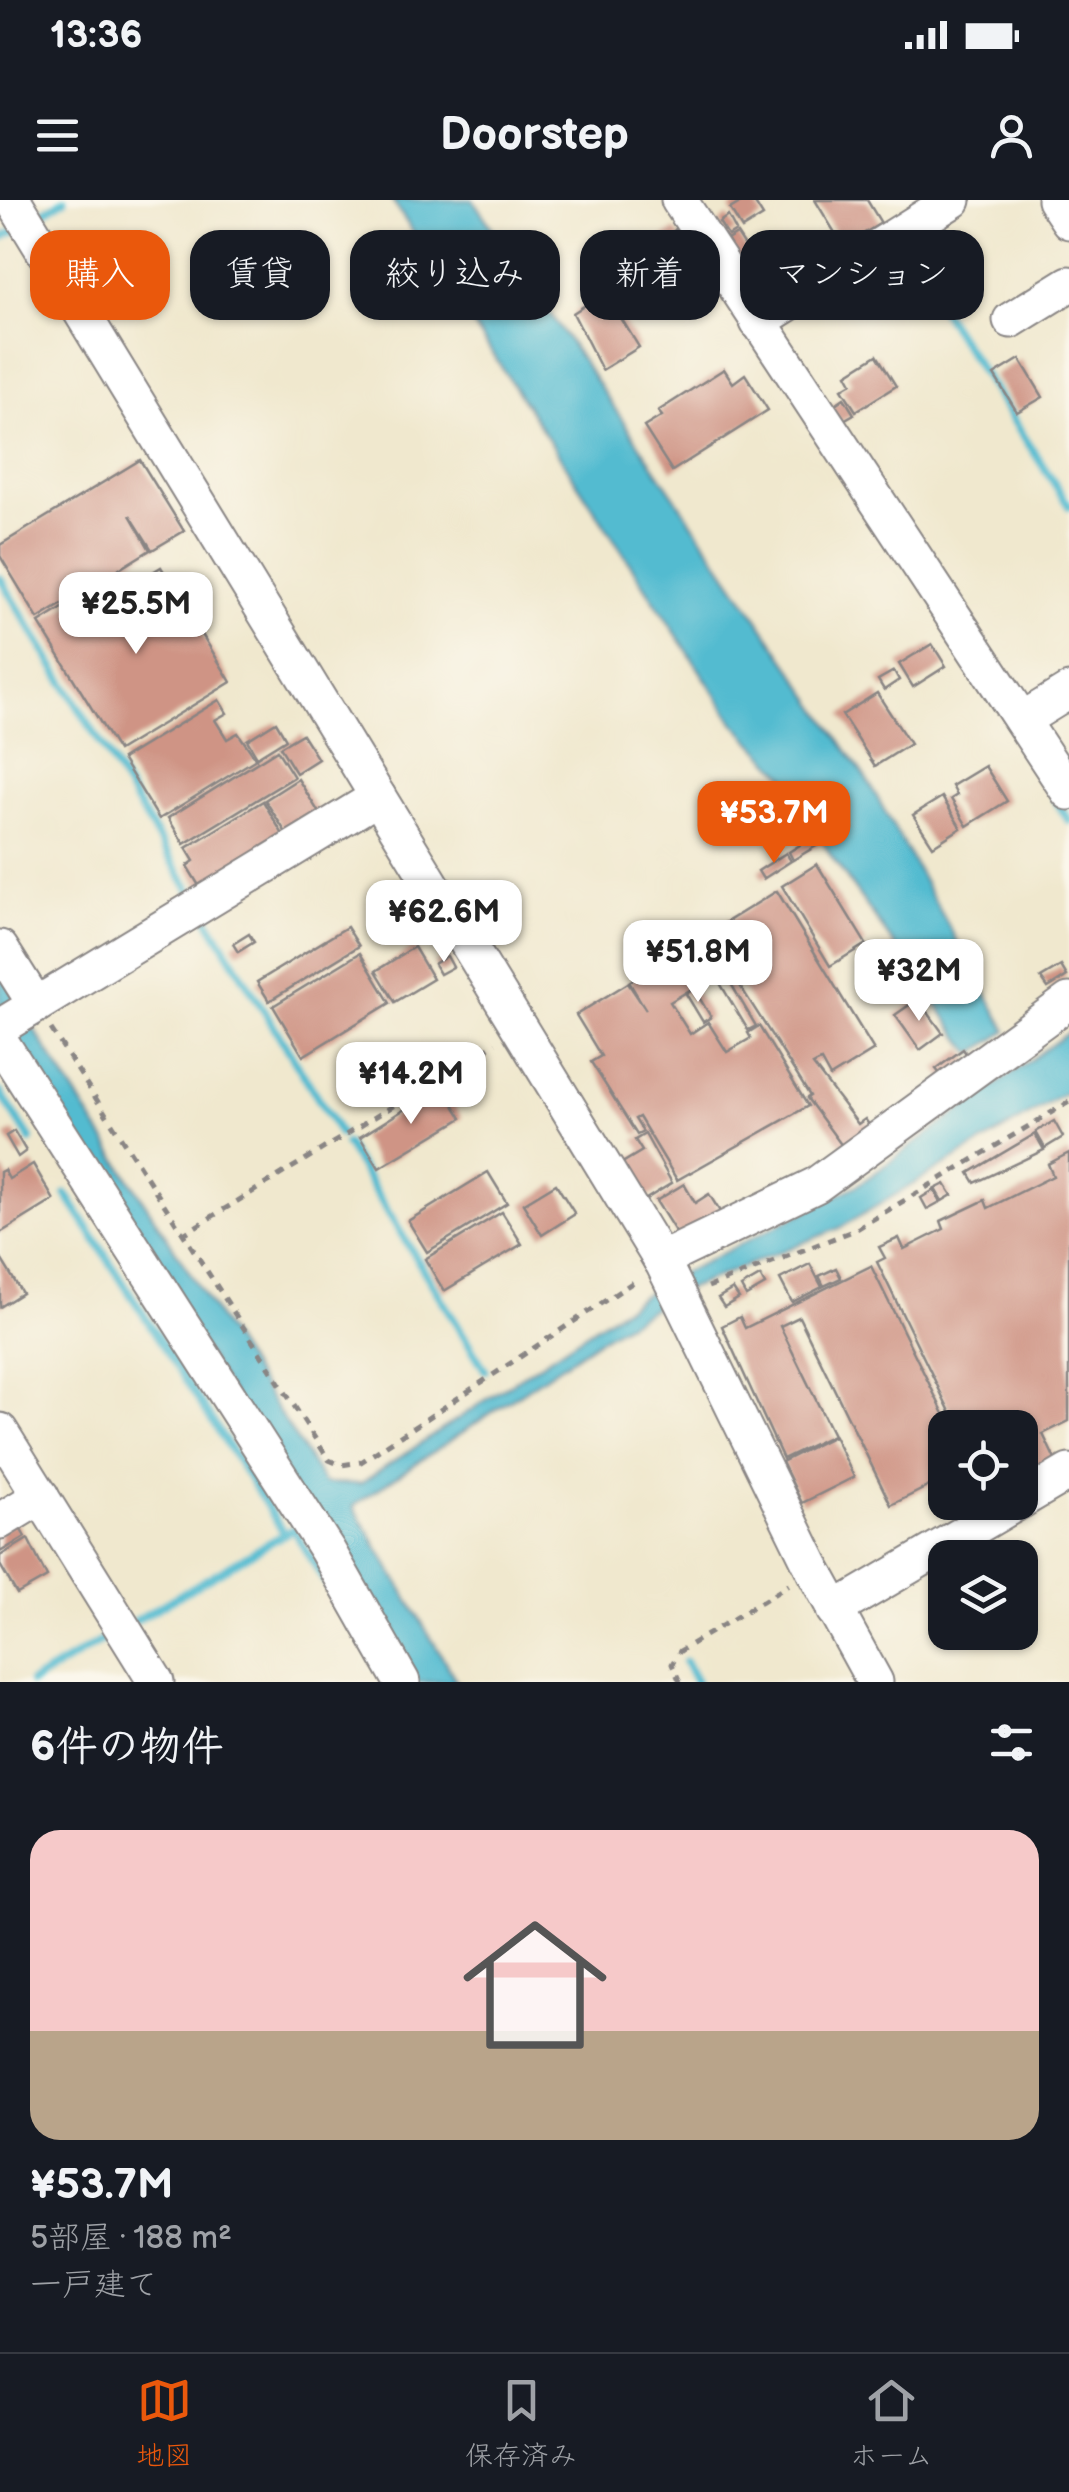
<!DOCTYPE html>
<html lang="ja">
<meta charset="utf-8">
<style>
body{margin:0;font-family:"Balsamiq Sans","Klee One",sans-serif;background:#242831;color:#f1f3f6;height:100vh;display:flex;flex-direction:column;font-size:38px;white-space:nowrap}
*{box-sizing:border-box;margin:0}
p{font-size:32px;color:#9ea1a6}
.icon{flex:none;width:55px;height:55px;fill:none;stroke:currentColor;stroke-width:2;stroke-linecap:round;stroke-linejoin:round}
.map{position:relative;height:1482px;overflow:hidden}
.side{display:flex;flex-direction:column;background:#171b24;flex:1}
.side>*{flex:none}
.banner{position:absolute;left:30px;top:30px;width:1010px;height:90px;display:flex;gap:20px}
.fabs{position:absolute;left:928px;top:1210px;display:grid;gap:20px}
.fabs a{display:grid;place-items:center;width:110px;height:110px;border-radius:20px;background:#171b24;box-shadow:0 2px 8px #0004;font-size:50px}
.price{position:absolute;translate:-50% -85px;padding:0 22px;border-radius:20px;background:#fff;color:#222;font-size:32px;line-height:65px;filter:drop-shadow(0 2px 5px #0008)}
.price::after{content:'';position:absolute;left:50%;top:60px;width:30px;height:22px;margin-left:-15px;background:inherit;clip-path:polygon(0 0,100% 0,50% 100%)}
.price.active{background:#ea580c;color:#fff}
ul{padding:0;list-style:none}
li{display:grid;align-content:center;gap:20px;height:530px;padding:0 30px}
li span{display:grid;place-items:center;height:310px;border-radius:30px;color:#555}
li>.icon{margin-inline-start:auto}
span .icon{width:180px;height:180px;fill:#fffc;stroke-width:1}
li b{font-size:42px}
h2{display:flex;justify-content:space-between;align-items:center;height:120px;padding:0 30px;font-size:42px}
.chip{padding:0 35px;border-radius:30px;background:#171b24;box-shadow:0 2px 8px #0004;font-size:35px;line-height:90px}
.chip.active{background:#ea580c;color:#fff}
.status{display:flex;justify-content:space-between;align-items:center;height:70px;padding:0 50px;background:#171b24;direction:ltr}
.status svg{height:28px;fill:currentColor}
header{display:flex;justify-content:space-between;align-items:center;height:130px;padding:0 30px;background:#171b24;font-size:45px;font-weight:700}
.dock{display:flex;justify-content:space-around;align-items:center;height:140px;border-top:2px solid #363941;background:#171b24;font-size:28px;color:#9ea1a6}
.dock a{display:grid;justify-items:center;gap:5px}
.dock .active{color:#ea580c}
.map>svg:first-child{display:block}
.water{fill:#53bbd0;stroke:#3a6e86;stroke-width:2.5}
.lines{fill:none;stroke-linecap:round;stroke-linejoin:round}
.stream{stroke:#53bbd0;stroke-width:8}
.building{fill:#cf9485}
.minor-casing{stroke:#898584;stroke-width:39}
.path{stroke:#898584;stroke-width:5;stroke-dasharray:8 8;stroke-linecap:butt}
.minor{stroke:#fff;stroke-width:35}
</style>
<div class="status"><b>13:36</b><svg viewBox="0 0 49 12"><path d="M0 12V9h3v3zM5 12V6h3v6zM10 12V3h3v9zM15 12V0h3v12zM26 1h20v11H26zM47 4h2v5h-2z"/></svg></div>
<header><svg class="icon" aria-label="menu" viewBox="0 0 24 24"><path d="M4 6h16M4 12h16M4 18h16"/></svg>Doorstep<svg class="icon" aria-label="person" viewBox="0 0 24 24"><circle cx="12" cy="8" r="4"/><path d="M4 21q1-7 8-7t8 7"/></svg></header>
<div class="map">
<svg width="1069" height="1482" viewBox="0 0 1069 1482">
<rect width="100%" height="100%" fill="#fbf7ec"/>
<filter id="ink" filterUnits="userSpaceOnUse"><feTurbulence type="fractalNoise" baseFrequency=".01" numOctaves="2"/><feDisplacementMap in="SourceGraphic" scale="20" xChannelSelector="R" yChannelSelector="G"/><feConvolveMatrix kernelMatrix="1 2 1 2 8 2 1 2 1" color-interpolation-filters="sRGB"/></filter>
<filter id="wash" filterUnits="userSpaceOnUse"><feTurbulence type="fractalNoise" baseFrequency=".0048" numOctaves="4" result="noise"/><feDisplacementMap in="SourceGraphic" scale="40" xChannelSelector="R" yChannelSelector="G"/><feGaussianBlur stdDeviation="2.25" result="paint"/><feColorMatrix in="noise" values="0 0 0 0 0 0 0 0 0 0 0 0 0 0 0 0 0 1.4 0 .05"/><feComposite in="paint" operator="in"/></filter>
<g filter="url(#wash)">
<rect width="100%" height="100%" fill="#f0e8ce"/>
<g class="water">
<polygon points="392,0 473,0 869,583 1007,831 972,854 831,656 787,578 735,524"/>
<polygon points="0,769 28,820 324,1283 360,1284 657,1086 858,985 1069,832 1069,891 840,1028 682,1091 605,1136 353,1306 457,1482 411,1482 0,821"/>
</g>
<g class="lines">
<g class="stream">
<polyline points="34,18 64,0"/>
<polyline points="0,39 16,30"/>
<polyline points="900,46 1069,306"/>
<polyline points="0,378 195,699"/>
<polyline points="1055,599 1069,621"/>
<polyline points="205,715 340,934"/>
<polyline points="0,892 31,940"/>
<polyline points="346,944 485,1170"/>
<polyline points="66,994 285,1334"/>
<polyline points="135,1421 293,1329 326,1383"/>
<polyline points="685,1462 696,1482"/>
<polyline points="31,1482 112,1435"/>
</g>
</g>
<g id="blocks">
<g class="building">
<polygon points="745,0 753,0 763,16 742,29 730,9"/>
<polygon points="815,0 867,0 881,23 843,46"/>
<polygon points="728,16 736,31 728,36 719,22"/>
<polygon points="675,30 702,72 668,92 665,87 656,93 642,70 650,65 641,51"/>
<polygon points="932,31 957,72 930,88 905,47"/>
<polygon points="737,34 752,57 739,65 724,42"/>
<polygon points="607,81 627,114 621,118 639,147 602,170 573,113 587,104 583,96"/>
<polygon points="680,91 691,109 672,121 661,103"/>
<polygon points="877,155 896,186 856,211 842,189 852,183 847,174"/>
<polygon points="1020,159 1043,197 1017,212 994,175"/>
<polygon points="724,169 733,183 745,174 768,210 672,271 644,227 662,216 658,211"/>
<polygon points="844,198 854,214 840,222 831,207"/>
<polygon points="140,260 184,331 152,350 130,315 150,350 38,419 0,356 0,345"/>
<polygon points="161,367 231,482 118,551 39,423 84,395 92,409"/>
<polygon points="932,444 946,466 913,487 899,464"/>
<polygon points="894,471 899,480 884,490 878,480"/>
<polygon points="877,493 910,544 875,566 842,515"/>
<polygon points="219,500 227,513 215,520 227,539 238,533 256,559 159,619 122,559"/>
<polygon points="276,522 286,539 257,557 247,540"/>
<polygon points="302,534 318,559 296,573 280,547"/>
<polygon points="277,550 294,577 184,644 168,618"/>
<polygon points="985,566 1007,601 967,626 951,599 957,595 952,586"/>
<polygon points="298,579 321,616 288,636 265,600"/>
<polygon points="942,597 961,628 933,646 913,615"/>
<polygon points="263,601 285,638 201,689 187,666 194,661 186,648"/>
<polygon points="816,635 821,643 793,660 789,652"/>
<polygon points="786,653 791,661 763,679 758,671"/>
<polygon points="817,664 866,744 830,766 782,686"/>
<polygon points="777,691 874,850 830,877 821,861 813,865 858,924 865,919 872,929 845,950 807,898 810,896 797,875 707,734"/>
<polygon points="415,695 423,709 404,720 395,707"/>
<polygon points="347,727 359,746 269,801 257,782"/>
<polygon points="249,734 254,742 238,752 233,744"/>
<polygon points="704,738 756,826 748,830 696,743"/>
<polygon points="414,747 433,779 395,802 376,771"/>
<polygon points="360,753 390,803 303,856 273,806"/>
<polygon points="673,755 693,788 670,802 690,834 708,822 727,852 751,838 748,833 759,826 808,906 677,980 639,917 635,919 643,932 637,935 591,862 601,856 576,815 628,783 646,810 629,782"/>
<polygon points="447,756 453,767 440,774 434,764"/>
<polygon points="1061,766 1067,776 1048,788 1041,778"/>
<polygon points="694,789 711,817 703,822 686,794"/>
<polygon points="918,799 943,833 920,850 895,815"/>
<polygon points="963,849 970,859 944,879 936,869"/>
<polygon points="442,886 462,918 379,968 360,937"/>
<polygon points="1054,921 1063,937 1045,948 1036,932"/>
<polygon points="14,931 26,951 18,957 6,936"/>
<polygon points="645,934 672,983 641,1002 619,965 642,951 635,940"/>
<polygon points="1035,934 1044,950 975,983 969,973"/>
<polygon points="1069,953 1069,1221 1043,1234 1057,1264 1020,1282 1020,1228 958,1228 877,1062 885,1058 879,1047 899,1038 904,1049 944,1029 941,1021 985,1000 988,1008 1053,976 1048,964"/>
<polygon points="33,964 54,1000 0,1033 0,972 4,970 9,979"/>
<polygon points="488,972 507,1003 427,1052 408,1021"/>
<polygon points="556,984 575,1014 542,1035 523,1004"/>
<polygon points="684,984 695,1003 709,994 724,1018 678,1036 656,1001"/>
<polygon points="945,984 952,995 942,1001 935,989"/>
<polygon points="934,990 940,1002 927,1009 921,998"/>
<polygon points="502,1012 522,1044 444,1091 425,1059"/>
<polygon points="0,1057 22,1093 0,1107"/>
<polygon points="810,1064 822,1087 792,1102 780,1079"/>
<polygon points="871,1066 951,1228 945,1228 945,1278 891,1305 799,1117 780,1126 833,1235 783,1259 722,1126 740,1117 745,1128"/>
<polygon points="836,1068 841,1078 824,1086 819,1076"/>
<polygon points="760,1076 765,1085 746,1096 741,1087"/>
<polygon points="733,1089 739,1098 724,1107 718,1098"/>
<polygon points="834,1236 854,1277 802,1303 782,1262"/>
<polygon points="16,1321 25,1337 0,1352 0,1330"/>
<polygon points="28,1339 47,1377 17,1394 0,1365 0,1356"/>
</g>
</g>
</g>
<g filter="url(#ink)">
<use href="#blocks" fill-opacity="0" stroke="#898584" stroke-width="2.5"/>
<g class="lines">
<defs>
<g id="minor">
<polyline points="13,0 663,1063 814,1371 875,1482"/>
<polyline points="679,0 1069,592"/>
<polyline points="1055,0 1069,21"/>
<polyline points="1011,120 1069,84"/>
<polyline points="758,122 953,0"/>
<polyline points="1022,520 1069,491"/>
<polyline points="0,748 36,805"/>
<polyline points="0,827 378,597"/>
<polyline points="0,841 327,1350 402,1482"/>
<polyline points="661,1060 816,985 1069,801"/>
<polyline points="0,1231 156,1482"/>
<polyline points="1020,1301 1069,1272"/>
<polyline points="0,1321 41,1296"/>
<polyline points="834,1410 1018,1302"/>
</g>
</defs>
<use href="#minor" class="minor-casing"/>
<g class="path">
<polyline points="51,829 329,1260 341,1265 361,1262 638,1079"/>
<polyline points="182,1035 496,843"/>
<polyline points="708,1087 855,1030 1069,902"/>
<polyline points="680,1482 672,1464 680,1451 789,1385"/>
</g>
<use href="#minor" class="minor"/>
</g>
</g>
</svg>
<div class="fabs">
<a><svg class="icon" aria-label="locate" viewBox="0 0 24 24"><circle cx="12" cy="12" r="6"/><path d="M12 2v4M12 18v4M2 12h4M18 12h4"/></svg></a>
<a><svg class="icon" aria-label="layers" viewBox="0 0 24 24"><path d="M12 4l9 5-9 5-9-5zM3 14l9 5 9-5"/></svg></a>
</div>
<b class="price" style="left:136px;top:457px">¥25.5M</b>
<b class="price active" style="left:774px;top:666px">¥53.7M</b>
<b class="price" style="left:444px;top:765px">¥62.6M</b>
<b class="price" style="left:698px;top:805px">¥51.8M</b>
<b class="price" style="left:919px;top:824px">¥32M</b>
<b class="price" style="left:411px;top:927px">¥14.2M</b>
<div class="banner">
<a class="chip active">購入</a>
<a class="chip">賃貸</a>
<a class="chip">絞り込み</a>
<a class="chip">新着</a>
<a class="chip">マンション</a>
</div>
</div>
<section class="side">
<h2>6件の物件<svg class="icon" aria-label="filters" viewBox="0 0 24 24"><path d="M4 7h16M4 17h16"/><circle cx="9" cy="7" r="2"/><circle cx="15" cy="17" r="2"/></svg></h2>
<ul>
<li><span style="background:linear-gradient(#f6c9c9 65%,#b9a48a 0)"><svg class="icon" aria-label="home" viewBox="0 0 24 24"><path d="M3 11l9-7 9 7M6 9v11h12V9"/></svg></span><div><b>¥53.7M</b><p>5部屋 · 188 m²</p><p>一戸建て</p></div></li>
</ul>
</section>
<nav class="dock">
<a class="active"><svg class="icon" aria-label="map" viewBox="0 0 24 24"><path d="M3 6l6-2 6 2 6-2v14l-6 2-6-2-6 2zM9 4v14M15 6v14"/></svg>地図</a>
<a><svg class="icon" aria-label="saved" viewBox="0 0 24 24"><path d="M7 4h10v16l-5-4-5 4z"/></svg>保存済み</a>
<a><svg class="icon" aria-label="home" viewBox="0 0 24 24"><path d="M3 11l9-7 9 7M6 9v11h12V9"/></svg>ホーム</a>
</nav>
